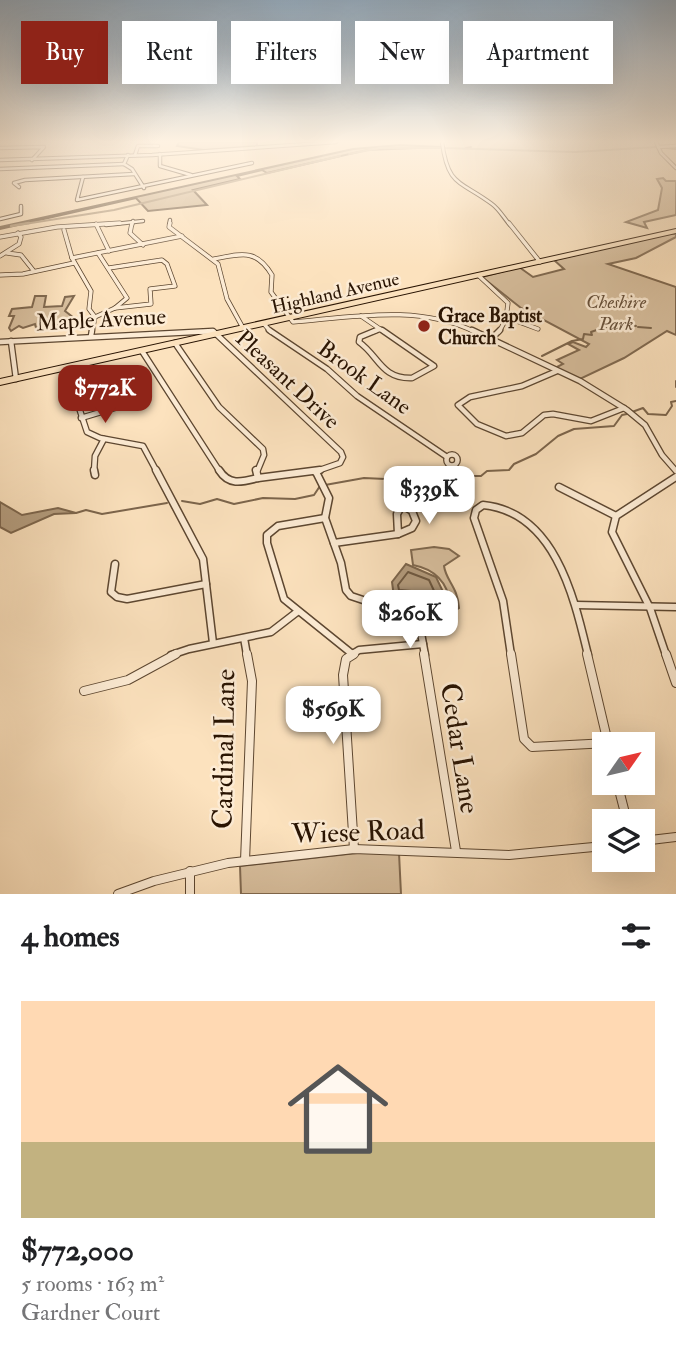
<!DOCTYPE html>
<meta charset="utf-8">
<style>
body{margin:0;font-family:"IM FELL Double Pica",serif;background:#f2f2f2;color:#202124;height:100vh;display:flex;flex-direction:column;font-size:26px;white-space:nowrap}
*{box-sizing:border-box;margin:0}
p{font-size:23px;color:#757577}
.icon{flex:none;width:38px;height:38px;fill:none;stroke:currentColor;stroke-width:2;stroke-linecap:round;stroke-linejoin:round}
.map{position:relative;height:894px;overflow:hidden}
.drawer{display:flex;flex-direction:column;background:#fff;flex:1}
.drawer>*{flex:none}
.top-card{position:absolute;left:21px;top:21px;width:635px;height:63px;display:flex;gap:14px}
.needle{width:46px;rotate:56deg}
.controls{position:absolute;left:592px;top:732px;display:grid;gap:14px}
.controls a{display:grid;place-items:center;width:63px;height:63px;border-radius:0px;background:#fff;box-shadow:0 7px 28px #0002;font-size:35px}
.price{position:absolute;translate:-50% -60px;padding:0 16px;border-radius:14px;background:#fff;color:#222;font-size:23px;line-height:46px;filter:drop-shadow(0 2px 4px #0008)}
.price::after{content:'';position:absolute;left:50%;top:42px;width:21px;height:16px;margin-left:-10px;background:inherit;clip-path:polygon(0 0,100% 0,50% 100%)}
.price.on{background:#8f2418;color:#fff}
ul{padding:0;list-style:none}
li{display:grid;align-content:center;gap:14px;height:371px;padding:0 21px}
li+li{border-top:2px solid #e0e0e0}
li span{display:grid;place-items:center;height:217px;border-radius:0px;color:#555}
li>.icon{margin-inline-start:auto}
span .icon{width:126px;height:126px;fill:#fffc;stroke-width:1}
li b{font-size:30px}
h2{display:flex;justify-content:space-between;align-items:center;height:84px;padding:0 21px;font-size:30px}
.tag{padding:0 24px;border-radius:0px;background:#fff;box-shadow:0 7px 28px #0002;font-size:24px;line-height:63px}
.tag.on{background:#8f2418;color:#fff}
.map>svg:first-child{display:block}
.green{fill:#d8bf9e;stroke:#806950;stroke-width:2}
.water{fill:#b49c7e;stroke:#7c654c;stroke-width:2}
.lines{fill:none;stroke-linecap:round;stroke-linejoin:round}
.shore{stroke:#6e5840;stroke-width:2}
.stream{stroke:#7c654c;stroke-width:2}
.canal-far1{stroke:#b49c7e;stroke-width:2}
.canal{stroke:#b49c7e;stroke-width:2.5}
.minor-far4-casing{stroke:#5d4731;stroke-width:4.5}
.minor-far3-casing{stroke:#5d4731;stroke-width:5}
.minor-far2-casing{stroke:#5d4731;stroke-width:7}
.minor-far1-casing{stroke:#5d4731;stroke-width:9}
.minor-casing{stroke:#5d4731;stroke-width:10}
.highway-casing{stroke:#281302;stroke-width:2}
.minor-far4{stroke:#fdecd5;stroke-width:2.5}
.minor-far3{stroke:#fdecd5;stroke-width:3.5}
.minor-far2{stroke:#fdecd5;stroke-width:4.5}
.minor-far1{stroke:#fdecd5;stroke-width:6}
.minor{stroke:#fdecd5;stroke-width:8}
.highway{fill:#fce2be;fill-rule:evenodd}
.poi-dot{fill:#8f2418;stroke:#fdecd5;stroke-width:2.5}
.labels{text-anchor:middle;stroke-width:5;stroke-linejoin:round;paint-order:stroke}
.far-street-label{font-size:19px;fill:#281302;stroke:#fdecd5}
.far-park-label{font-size:19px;font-style:italic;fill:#664f39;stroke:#fdecd5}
.far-poi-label{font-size:19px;font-weight:bold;fill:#281302;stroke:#fdecd5;text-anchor:start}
.street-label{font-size:23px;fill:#281302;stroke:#fdecd5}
.near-street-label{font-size:28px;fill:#281302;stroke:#fdecd5}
</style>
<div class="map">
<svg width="676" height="894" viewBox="0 0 676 894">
<rect width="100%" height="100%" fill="#fce2be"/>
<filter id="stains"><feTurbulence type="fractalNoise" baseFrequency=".00286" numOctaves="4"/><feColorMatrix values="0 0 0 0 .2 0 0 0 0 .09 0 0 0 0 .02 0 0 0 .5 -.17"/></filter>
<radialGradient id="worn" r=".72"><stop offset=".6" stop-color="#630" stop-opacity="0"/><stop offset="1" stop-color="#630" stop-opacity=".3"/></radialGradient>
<g class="green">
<polygon points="179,142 257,142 257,146 204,150 177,146"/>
<polygon points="400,145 442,147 367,150 267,173 262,170 237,176 240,179 193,190 207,205 148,211 136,198 0,229 0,227 353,149"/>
<polygon points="663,178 666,181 676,181 676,215 644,222 647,228 626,222 658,210 662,188 657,179"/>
<polygon points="670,233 676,234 676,237 636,258 608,264 676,287 676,335 667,331 624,358 580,379 555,368 563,364 557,360 579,350 568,344 573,342 586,347 589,344 521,308 482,277 519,267 533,277 564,269 554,260"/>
<polygon points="35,296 46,296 44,307 62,306 65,297 74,296 65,311 74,318 70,321 72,323 68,326 51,324 36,328 35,324 23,328 19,326 11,331 9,328 14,316 9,316 12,309 32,307"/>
<path d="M434 547 449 549 459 556 444 566C446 581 458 587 459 608L453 612C437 610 419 601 406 614L386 607 395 599 450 604C448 582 434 569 413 565L411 550Z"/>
<polygon points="357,853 399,853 401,894 241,894 240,866"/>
</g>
<g class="water">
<polygon points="0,502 22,515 58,508 76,513 54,514 11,533 0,527"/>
<polygon points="406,564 436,577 446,598 437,603 414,598 394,597 392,582"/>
</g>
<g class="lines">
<polygon class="shore" points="408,572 429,580 435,593 399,590 398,585"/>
<g class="stream">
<polyline points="466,148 471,147"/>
<polyline points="667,148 676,149"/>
<polyline points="638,327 651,328"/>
<path d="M542 356 572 341 583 339 584 334 592 335 591 332C604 327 623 322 636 326"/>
<polyline points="676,381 676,387"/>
<polyline points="632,412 643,408 648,414 666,415 672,406 671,402 676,401"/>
<polyline points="325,485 364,478 449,482 464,476 481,476 487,471 509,470 514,464 536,454 558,436 574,429 614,426 622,415 627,414"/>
<polyline points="182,501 200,504 217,499 234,504 263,498 295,499 314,495 320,486"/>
<polyline points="76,513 86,510 102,514 167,503"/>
</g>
<g class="canal-far1">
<polyline points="445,148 575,152 656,147"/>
<polyline points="349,154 380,148 440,148"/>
<polyline points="18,225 114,210 340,156"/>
</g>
<polyline class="canal" points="11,226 29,223"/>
<defs>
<g id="minor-far4">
<path d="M442 142C448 187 460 180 492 204 499 209 504 218 510 225"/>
<polyline points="656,142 661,153 676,168"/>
<polyline points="658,147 676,146"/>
<polyline points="0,148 44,147 32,160"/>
<polyline points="160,154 160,166 191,175"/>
<polyline points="128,155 124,164 132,169 144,188"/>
<polyline points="135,155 138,146 158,146"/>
<polyline points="0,160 152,155 336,142"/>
<polyline points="0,169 124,164"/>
<polyline points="83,177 77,200 252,163"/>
<polyline points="19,187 14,183 25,180 134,174"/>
<polyline points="0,219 21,214 21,206"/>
<polyline points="106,225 143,221"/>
<polyline points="132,225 133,221"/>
<polyline points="169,225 170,220"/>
</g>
<g id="minor-far3">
<polyline points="132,223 130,233 143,245"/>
<polyline points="170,223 169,227 218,264 227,299 243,328"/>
<polyline points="509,223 540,262"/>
<polyline points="96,224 109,251"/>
<polyline points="64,230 72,258 91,291 89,309 95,317 92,332"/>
<polyline points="0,237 57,227 120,223"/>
<polyline points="7,253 21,255 33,270"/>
<polyline points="0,256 19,244 21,237 18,233"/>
<polyline points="72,258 182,236"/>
<path d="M214 259C241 254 256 248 272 275L271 292 293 322C353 317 419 304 475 332"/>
<polyline points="109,268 162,260 167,264 175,286 150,289 151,304 115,308"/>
<polyline points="0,275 23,274 74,263"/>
<polyline points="478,275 508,303 506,319 499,332"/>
<polyline points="361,316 380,329"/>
<polyline points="95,317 115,308 127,298 98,253"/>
<polyline points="506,317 538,329"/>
<polyline points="264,324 271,332"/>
<polyline points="192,332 214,332"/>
<polyline points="372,332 380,329 385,332"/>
</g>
<g id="minor-far2">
<polyline points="269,330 327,369 357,396 447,457"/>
<path d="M377 330 360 337 359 342C379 356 381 379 412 378L434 366 382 330"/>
<polyline points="472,330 580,381 627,410 645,425 662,455 676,471"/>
<polyline points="91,336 92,330"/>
<polyline points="490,340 500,330"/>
<polyline points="11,341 16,379"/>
<polyline points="0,342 213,331 341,452 343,457 340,463 314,472"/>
<polyline points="175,343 219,407 263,449 264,455 257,472"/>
<polyline points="142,351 220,472"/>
<polyline points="66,368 87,432 100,438 143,446 157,472"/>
<polyline points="557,371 522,386 470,397 458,405 477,424 506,436 522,433 544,415 553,414 591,421 624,408"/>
<polyline points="74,391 109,383"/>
<polyline points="81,418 121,406"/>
<circle cx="452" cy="460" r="5.5"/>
<polyline points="94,472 95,456 104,439"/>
</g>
<g id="minor-far1">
<polyline points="94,470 95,475"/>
<polyline points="156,470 203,559 213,643"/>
<path d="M219 470C229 486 242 482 258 478"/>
<polyline points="256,470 258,478 320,470"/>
<polyline points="316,472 329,498 325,518 341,563 346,590 351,596 390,609 407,619 421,633 425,655"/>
<polyline points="559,487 616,516"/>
<polygon points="402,505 412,511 416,521 412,528 398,534 397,514"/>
<polyline points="325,518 278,526 267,535 267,543 284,599 351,653"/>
<polyline points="334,543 398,534"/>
<polyline points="115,564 111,592 117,597 127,599 206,584"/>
<polyline points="576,605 676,607"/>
<polyline points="244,638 247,655"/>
<polyline points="171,655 189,649 271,632 297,612"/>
<polyline points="351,655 359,650 423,644"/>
<path d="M511 655 503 601 474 518 476 510 483 505C555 512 574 597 588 655"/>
<polyline points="666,655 650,608 612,532 616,516 676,477"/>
</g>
<g id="minor">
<polyline points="354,654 346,659 343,675 354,849"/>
<polyline points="424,654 456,851"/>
<polyline points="511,654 524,739 532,747 608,743"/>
<polyline points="587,654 608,743"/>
<polyline points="666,654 676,683"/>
<polyline points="84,691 128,680 176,654"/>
<polyline points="617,782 627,821"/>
<polyline points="642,841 676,837"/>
<polyline points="245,861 252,681 247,654"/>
<polyline points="190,871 190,894"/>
<polyline points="118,894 154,881 228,863 354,849 509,855 604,846"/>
</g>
<polygon id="highway" points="676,229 676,233 0,385 0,379"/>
</defs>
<use href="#minor-far4" class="minor-far4-casing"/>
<use href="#minor-far3" class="minor-far3-casing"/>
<use href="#minor-far2" class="minor-far2-casing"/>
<use href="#minor-far1" class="minor-far1-casing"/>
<use href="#minor" class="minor-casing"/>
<use href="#highway" class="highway-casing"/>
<use href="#minor-far4" class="minor-far4"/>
<use href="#minor-far3" class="minor-far3"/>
<use href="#minor-far2" class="minor-far2"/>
<use href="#minor-far1" class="minor-far1"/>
<use href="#minor" class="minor"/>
<use href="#highway" class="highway"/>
</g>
<linearGradient id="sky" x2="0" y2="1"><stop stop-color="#93aabe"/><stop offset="0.53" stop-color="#fef2e2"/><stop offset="1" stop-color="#fef2e2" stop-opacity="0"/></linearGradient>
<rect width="676" height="267" fill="url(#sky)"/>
<circle class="poi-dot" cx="424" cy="326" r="7"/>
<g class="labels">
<g class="far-street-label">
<text transform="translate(335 292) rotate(-13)" y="7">Highland Avenue</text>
</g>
<g class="far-park-label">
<text x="616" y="308">Cheshire<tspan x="616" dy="22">Park</tspan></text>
</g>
<g class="far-poi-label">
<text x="438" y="322">Grace Baptist<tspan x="438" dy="22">Church</tspan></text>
</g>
<g class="street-label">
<text transform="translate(101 319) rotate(-3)" y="8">Maple Avenue</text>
<text transform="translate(365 377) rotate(36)" y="8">Brook Lane</text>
<text transform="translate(288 379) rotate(43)" y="8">Pleasant Drive</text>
</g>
<g class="near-street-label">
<text transform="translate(461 748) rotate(81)" y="10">Cedar Lane</text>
<text transform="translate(223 749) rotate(-89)" y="10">Cardinal Lane</text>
<text transform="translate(358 831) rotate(-2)" y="10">Wiese Road</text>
</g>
</g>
<rect width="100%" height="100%" filter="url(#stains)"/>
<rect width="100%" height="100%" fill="url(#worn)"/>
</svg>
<div class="controls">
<a><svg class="needle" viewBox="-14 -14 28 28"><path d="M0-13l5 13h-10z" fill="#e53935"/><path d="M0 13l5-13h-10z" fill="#757577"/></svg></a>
<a><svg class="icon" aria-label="layers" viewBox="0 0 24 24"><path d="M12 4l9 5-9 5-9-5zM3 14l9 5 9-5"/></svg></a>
</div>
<b class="price on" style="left:105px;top:425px">$772K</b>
<b class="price" style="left:429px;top:526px">$339K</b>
<b class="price" style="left:410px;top:650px">$260K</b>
<b class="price" style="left:333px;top:746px">$569K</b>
<div class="top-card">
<a class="tag on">Buy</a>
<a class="tag">Rent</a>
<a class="tag">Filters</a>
<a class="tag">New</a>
<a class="tag">Apartment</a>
</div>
</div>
<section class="drawer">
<h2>4 homes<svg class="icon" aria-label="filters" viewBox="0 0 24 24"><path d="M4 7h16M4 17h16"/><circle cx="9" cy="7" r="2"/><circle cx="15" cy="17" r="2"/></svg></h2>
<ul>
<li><span style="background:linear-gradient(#ffd9b3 65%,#c2b280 0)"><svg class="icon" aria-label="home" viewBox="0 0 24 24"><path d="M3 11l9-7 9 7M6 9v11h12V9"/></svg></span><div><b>$772,000</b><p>5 rooms · 163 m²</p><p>Gardner Court</p></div></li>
</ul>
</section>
